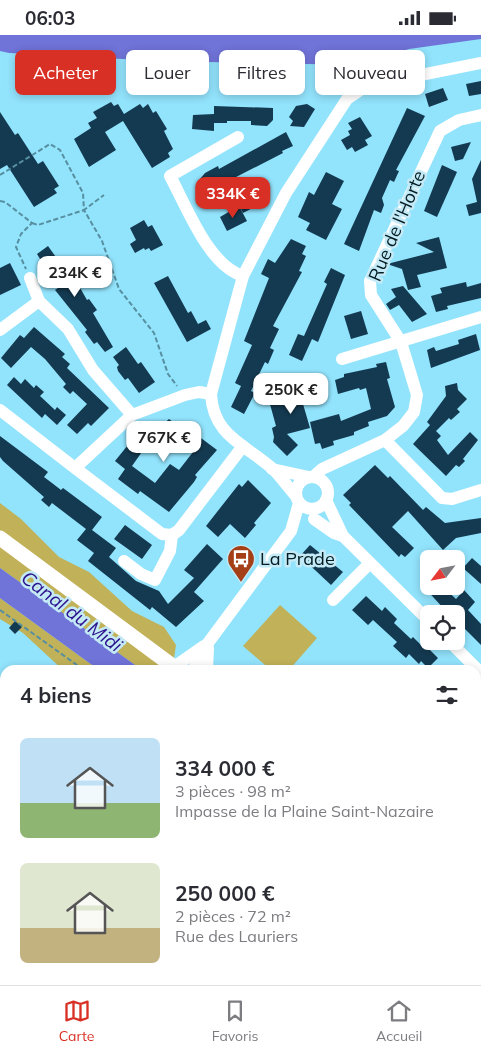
<!DOCTYPE html>
<html lang="fr">
<meta charset="utf-8">
<style>
body{margin:0;font-family:Mulish,sans-serif;background:#f2f2f3;color:#2b2b33;height:100vh;display:flex;flex-direction:column;font-size:19px;white-space:nowrap}
*{box-sizing:border-box;margin:0}
p{font-size:16px;color:#7c7c81}
.icon{flex:none;width:28px;height:28px;fill:none;stroke:currentColor;stroke-width:2;stroke-linecap:round;stroke-linejoin:round}
.map{position:relative;flex:1;overflow:hidden}
.side{position:absolute;left:0px;top:630px;width:481px;height:320px;display:flex;flex-direction:column;background:#fff;border-radius:15px 15px 0 0;box-shadow:0 2px 8px #0003}
.side>*{flex:none}
.banner{position:absolute;left:15px;top:15px;width:451px;height:45px;display:flex;gap:10px}
.needle{width:32px;rotate:238deg}
.fabs{position:absolute;left:420px;top:515px;display:grid;gap:10px}
.fabs a{display:grid;place-items:center;width:45px;height:45px;border-radius:8px;background:#fff;box-shadow:0 2px 8px #0003;font-size:25px}
.price{position:absolute;translate:-50% -42px;padding:0 11px;border-radius:10px;background:#fff;color:#222;font-size:16px;line-height:32px;filter:drop-shadow(0 1px 2px #0008)}
.price::after{content:'';position:absolute;left:50%;top:30px;width:15px;height:11px;margin-left:-8px;background:inherit;clip-path:polygon(0 0,100% 0,50% 100%)}
.price.on{background:#d93025;color:#fff}
ul{padding:0;list-style:none}
li{display:flex;align-items:center;gap:15px;height:125px;padding:0 20px}
li span{display:grid;place-items:center;flex:none;width:140px;height:100px;border-radius:8px;color:#555}
li>.icon{margin-inline-start:auto}
span .icon{width:60px;height:60px;fill:#fffc;stroke-width:1}
li b{font-size:21px}
h2{display:flex;justify-content:space-between;align-items:center;height:60px;padding:0 20px;font-size:21px}
.chip{padding:0 18px;border-radius:8px;background:#fff;box-shadow:0 2px 8px #0003;font-size:18px;line-height:45px}
.chip.on{background:#d93025;color:#fff}
.status{display:flex;justify-content:space-between;align-items:center;height:35px;padding:0 25px;background:#fff;direction:ltr}
.status svg{height:14px;fill:currentColor}
.tabs{display:flex;justify-content:space-around;align-items:center;height:70px;border-top:1px solid #e1e1e2;background:#fff;font-size:14px;color:#7c7c81}
.tabs a{display:grid;justify-items:center;gap:2px}
.tabs .on{color:#d93025}
.map>svg:first-child{display:block}
.green{fill:#c1b158}
.water{fill:#7073d7}
.building{fill:#143a51;fill-rule:evenodd}
.lines{fill:none;stroke-linecap:round;stroke-linejoin:round}
.path{stroke:#568fa0;stroke-width:2;stroke-dasharray:5 2.5;stroke-linecap:butt}
.minor{stroke:#fff;stroke-width:12}
.major{stroke:#fff;stroke-width:15}
.labels{text-anchor:middle;stroke-width:5;stroke-linejoin:round;paint-order:stroke}
.street-label{font-size:18px;fill:#031b21;stroke:#c3eaf6}
.poi-label{font-size:18px;fill:#031b21;stroke:#c3eaf6;text-anchor:start}
.water-label{font-size:19px;font-style:italic;fill:#2d148d;stroke:#c3eaf6}
</style>
<div class="status"><b>06:03</b><svg viewBox="0 0 49 12"><path d="M0 12V9h3v3zM5 12V6h3v6zM10 12V3h3v9zM15 12V0h3v12zM26 1h20v11H26zM47 4h2v5h-2z"/></svg></div>
<div class="map">
<svg width="481" height="950" viewBox="0 0 481 950">
<rect width="100%" height="100%" fill="#92e3fc"/>
<g class="green">
<polygon points="0,468 21,484 59,522 89,537 132,576 164,592 176,610 174,623 189,635 142,635 0,533"/>
<polygon points="0,563 99,635 63,635 23,598 0,584"/>
<polygon points="280,570 317,603 289,635 271,635 243,611"/>
<polygon points="476,818 481,822 481,880 476,876"/>
<polygon points="476,912 481,915 481,950 452,950 452,945 476,945"/>
</g>
<g class="water">
<polygon points="0,0 481,0 481,4 409,14 358,30 161,26 9,18 0,16"/>
<polygon points="0,533 142,635 99,635 0,563"/>
<polygon points="476,876 481,880 481,915 476,912"/>
</g>
<g class="building">
<polygon points="481,46 481,59 469,61 466,49"/>
<polygon points="443,53 448,65 429,72 425,59"/>
<polygon points="111,67 114,71 118,69 124,79 140,69 143,73 148,69 153,78 156,76 167,94 164,96 173,114 168,118 170,122 152,133 123,86 105,97 116,115 89,132 74,104 91,93 88,88 97,83 93,77"/>
<polygon points="307,69 315,74 304,92 290,91 293,86 289,82 296,71"/>
<polygon points="214,71 273,73 273,85 267,91 251,90 251,86 227,86 227,88 214,88 214,96 192,94 193,80 214,79"/>
<polygon points="407,73 425,81 396,135 399,136 394,147 390,145 382,163 384,170 381,178 374,175 359,216 344,209"/>
<polygon points="0,77 15,100 18,98 38,129 43,126 59,151 54,154 57,158 34,172 7,130 0,134"/>
<polygon points="360,82 372,101 365,105 368,110 355,117 352,112 347,115 341,105 350,100 348,96 352,94 348,88"/>
<polygon points="286,97 293,111 282,116 283,118 207,157 200,144 205,138 218,131 219,134"/>
<polygon points="471,107 463,124 455,126 451,112"/>
<polygon points="481,125 481,178 469,181 466,170 477,167 472,144"/>
<polygon points="442,130 457,137 437,182 424,176"/>
<polygon points="326,137 344,146 332,169 342,174 326,205 306,195 310,188 298,182 309,157 314,160"/>
<polygon points="254,154 262,168 243,178 236,164"/>
<polygon points="239,171 247,186 227,196 220,182"/>
<polygon points="144,185 148,192 152,190 163,210 151,216 149,213 145,215 144,213 135,218 130,209 136,205 130,193"/>
<polygon points="439,202 447,233 417,240 421,252 408,255 402,234 387,229 434,217 416,208"/>
<polygon points="291,204 306,211 302,219 306,221 299,236 302,237 273,291 279,294 270,313 274,315 268,329 265,327 251,356 255,358 244,379 231,372 241,351 235,348 252,310 244,306 269,243 261,239 268,224 275,228"/>
<polygon points="48,211 68,239 71,237 87,265 89,264 97,275 93,278 113,312 105,317 97,307 94,309 85,297 87,295 55,255 58,253 37,219"/>
<polygon points="10,228 21,250 0,260 0,233"/>
<polygon points="331,233 345,240 318,307 312,304 302,326 289,320 298,299 304,301 327,249 324,247"/>
<polygon points="168,241 188,278 191,276 198,289 206,285 211,294 187,307 154,248"/>
<polygon points="466,247 467,252 481,248 481,263 447,271 448,274 436,277 431,261 442,258 440,253"/>
<polygon points="403,251 427,279 412,287 399,270 390,275 386,269 396,262 391,254"/>
<polygon points="361,276 368,299 351,304 344,281"/>
<polygon points="34,292 65,319 62,322 70,329 67,333 109,373 91,391 88,388 77,399 67,390 87,369 73,356 70,359 63,352 66,349 45,324 31,312 11,333 1,323 20,300 24,303"/>
<polygon points="476,299 480,315 431,333 427,315 434,312 436,316 459,309 458,305"/>
<polygon points="126,312 138,329 141,327 155,347 139,358 128,343 125,345 118,336 117,332 119,330 113,322"/>
<polygon points="386,327 390,343 387,344 395,372 387,381 368,387 369,391 354,397 354,400 333,406 334,410 322,414 320,408 315,409 310,387 339,379 341,386 371,374 366,353 360,355 359,353 338,359 335,345 344,342 344,339 377,332 376,329"/>
<polygon points="14,342 21,349 25,344 34,353 36,350 44,357 40,361 55,375 57,372 66,380 57,390 45,379 42,383 7,350"/>
<polygon points="310,345 315,367 303,369 310,393 287,399 298,410 287,421 273,407 274,402 272,393 276,391 268,362 296,354 294,349"/>
<polygon points="457,348 458,355 467,364 457,374 460,377 451,385 449,383 436,396 441,401 437,405 448,420 470,397 478,405 463,424 465,426 459,432 456,430 446,441 413,409 430,390 427,387 446,361 445,351"/>
<path d="M169 384 182 394 185 391 217 415 195 440 197 442 194 447 169 477 140 456 138 459 118 444 125 434 115 426 132 405 136 408 153 387 160 392ZM160 400 169 406 173 402 193 417 179 435 170 429 155 448 132 431 144 414 148 417Z"/>
<polygon points="0,401 48,437 44,442 52,448 61,455 63,453 102,482 92,495 116,513 109,522 136,546 159,556 168,569 194,543 184,535 207,509 223,524 194,557 204,566 176,592 152,572 150,575 88,526 94,518 77,505 86,494 52,468 49,472 41,465 44,462 3,426 0,422"/>
<polygon points="375,430 388,443 390,441 423,475 426,472 445,488 481,483 481,498 456,503 443,515 408,476 392,492 414,513 405,522 401,519 399,522 349,470 351,468 343,460"/>
<polygon points="248,445 271,468 254,488 256,490 245,503 230,489 218,502 206,491 239,449 242,452"/>
<polygon points="125,490 152,510 142,524 114,504"/>
<polygon points="310,510 343,537 331,550 300,521"/>
<polygon points="472,523 481,531 481,549 463,533"/>
<polygon points="423,551 442,551 456,564 464,555 475,567 468,575 481,589 481,610 456,585 456,579 445,575"/>
<polygon points="366,561 382,576 385,572 397,584 394,588 411,604 413,602 423,612 425,610 438,623 428,633 421,626 419,629 409,619 406,623 393,611 397,607 373,585 368,590 352,575"/>
<polygon points="15,586 22,592 15,599 9,593"/>
</g>
<g class="lines">
<g class="path">
<polyline points="0,140 50,109 60,115 83,158 84,175 104,160"/>
<polyline points="0,166 5,167 32,188 21,199 16,212 26,234"/>
<polyline points="32,188 38,190 84,175 102,206 119,254 154,298 168,339 177,351"/>
<polyline points="0,575 84,635"/>
<polyline points="476,871 481,874"/>
<polyline points="476,918 481,921"/>
</g>
<g class="minor">
<path d="M238 102 170 141C187 172 208 230 243 241"/>
<polyline points="30,243 39,266 68,294 93,335 132,380"/>
<polyline points="0,295 39,266"/>
<polyline points="342,324 481,282"/>
<polyline points="0,375 75,433 132,380 185,360 199,357 211,359"/>
<polyline points="385,405 442,463 452,464 481,455"/>
<polyline points="75,433 162,499 172,500 179,495 243,411"/>
<polyline points="272,434 309,442"/>
<polyline points="313,442 322,434 385,405 403,391 414,377 417,360 401,307 371,260 370,246 440,96 459,85 481,80"/>
<circle cx="312" cy="458" r="16"/>
<path d="M296 461C288 452 281 442 273 434 245 409 213 401 211 359L243 241 286 158 347 64 366 51 481 28"/>
<polyline points="326,465 343,501 429,586"/>
<polyline points="314,484 334,498 343,501"/>
<polyline points="124,526 141,539 155,545 170,516 172,500"/>
<polyline points="333,565 370,528"/>
<polyline points="449,606 481,638"/>
<polyline points="174,632 204,611"/>
<polyline points="193,635 208,608 291,496 299,468"/>
<polyline points="207,635 208,613"/>
<polyline points="0,896 5,895"/>
<polyline points="150,945 154,950"/>
</g>
<g class="major">
<polyline points="0,503 178,635"/>
<polyline points="476,854 481,857"/>
</g>
</g>
<defs>
<symbol id="bus-pin" viewBox="-11 -11 22 30"><path d="M0 17L-7.5 6A9.5 9.5 0 1 1 7.5 6Z" fill="#a53f18" stroke="#c3eaf6"/><path d="M-5-6H5V4H4V6H2V4H-2V6H-4V4H-5ZM-3.5-4V0h7V-4ZM-3.5 1.2v1.5H-2V1.2ZM2 1.2v1.5H3.5V1.2Z" fill="#fff"/></symbol>
</defs>
<g fill-rule="evenodd">
<use href="#bus-pin" x="225" y="508" width="32" height="43"/>
</g>
<g class="labels">
<g class="street-label">
<text transform="translate(397 191) rotate(-67)" y="6">Rue de l'Horte</text>
</g>
<g class="poi-label">
<text x="260" y="530">La Prade</text>
</g>
<g class="water-label">
<text transform="translate(72 576) rotate(37)" y="7">Canal du Midi</text>
</g>
</g>
</svg>
<div class="fabs">
<a><svg class="needle" viewBox="-14 -14 28 28"><path d="M0-13l5 13h-10z" fill="#e53935"/><path d="M0 13l5-13h-10z" fill="#7c7c81"/></svg></a>
<a><svg class="icon" aria-label="locate" viewBox="0 0 24 24"><circle cx="12" cy="12" r="6"/><path d="M12 2v4M12 18v4M2 12h4M18 12h4"/></svg></a>
</div>
<b class="price on" style="left:233px;top:184px">334K €</b>
<b class="price" style="left:75px;top:263px">234K €</b>
<b class="price" style="left:291px;top:380px">250K €</b>
<b class="price" style="left:164px;top:428px">767K €</b>
<div class="banner">
<a class="chip on">Acheter</a>
<a class="chip">Louer</a>
<a class="chip">Filtres</a>
<a class="chip">Nouveau</a>
</div>
<section class="side">
<h2>4 biens<svg class="icon" aria-label="filters" viewBox="0 0 24 24"><path d="M4 7h16M4 17h16"/><circle cx="9" cy="7" r="2"/><circle cx="15" cy="17" r="2"/></svg></h2>
<ul>
<li><span style="background:linear-gradient(#bfe0f5 65%,#8fb573 0)"><svg class="icon" aria-label="home" viewBox="0 0 24 24"><path d="M3 11l9-7 9 7M6 9v11h12V9"/></svg></span><div><b>334 000 €</b><p>3 pièces · 98 m²</p><p>Impasse de la Plaine Saint-Nazaire</p></div></li>
<li><span style="background:linear-gradient(#dfe7d0 65%,#c2b280 0)"><svg class="icon" aria-label="home" viewBox="0 0 24 24"><path d="M3 11l9-7 9 7M6 9v11h12V9"/></svg></span><div><b>250 000 €</b><p>2 pièces · 72 m²</p><p>Rue des Lauriers</p></div></li>
</ul>
</section>
</div>
<nav class="tabs">
<a class="on"><svg class="icon" aria-label="map" viewBox="0 0 24 24"><path d="M3 6l6-2 6 2 6-2v14l-6 2-6-2-6 2zM9 4v14M15 6v14"/></svg>Carte</a>
<a><svg class="icon" aria-label="saved" viewBox="0 0 24 24"><path d="M7 4h10v16l-5-4-5 4z"/></svg>Favoris</a>
<a><svg class="icon" aria-label="home" viewBox="0 0 24 24"><path d="M3 11l9-7 9 7M6 9v11h12V9"/></svg>Accueil</a>
</nav>
